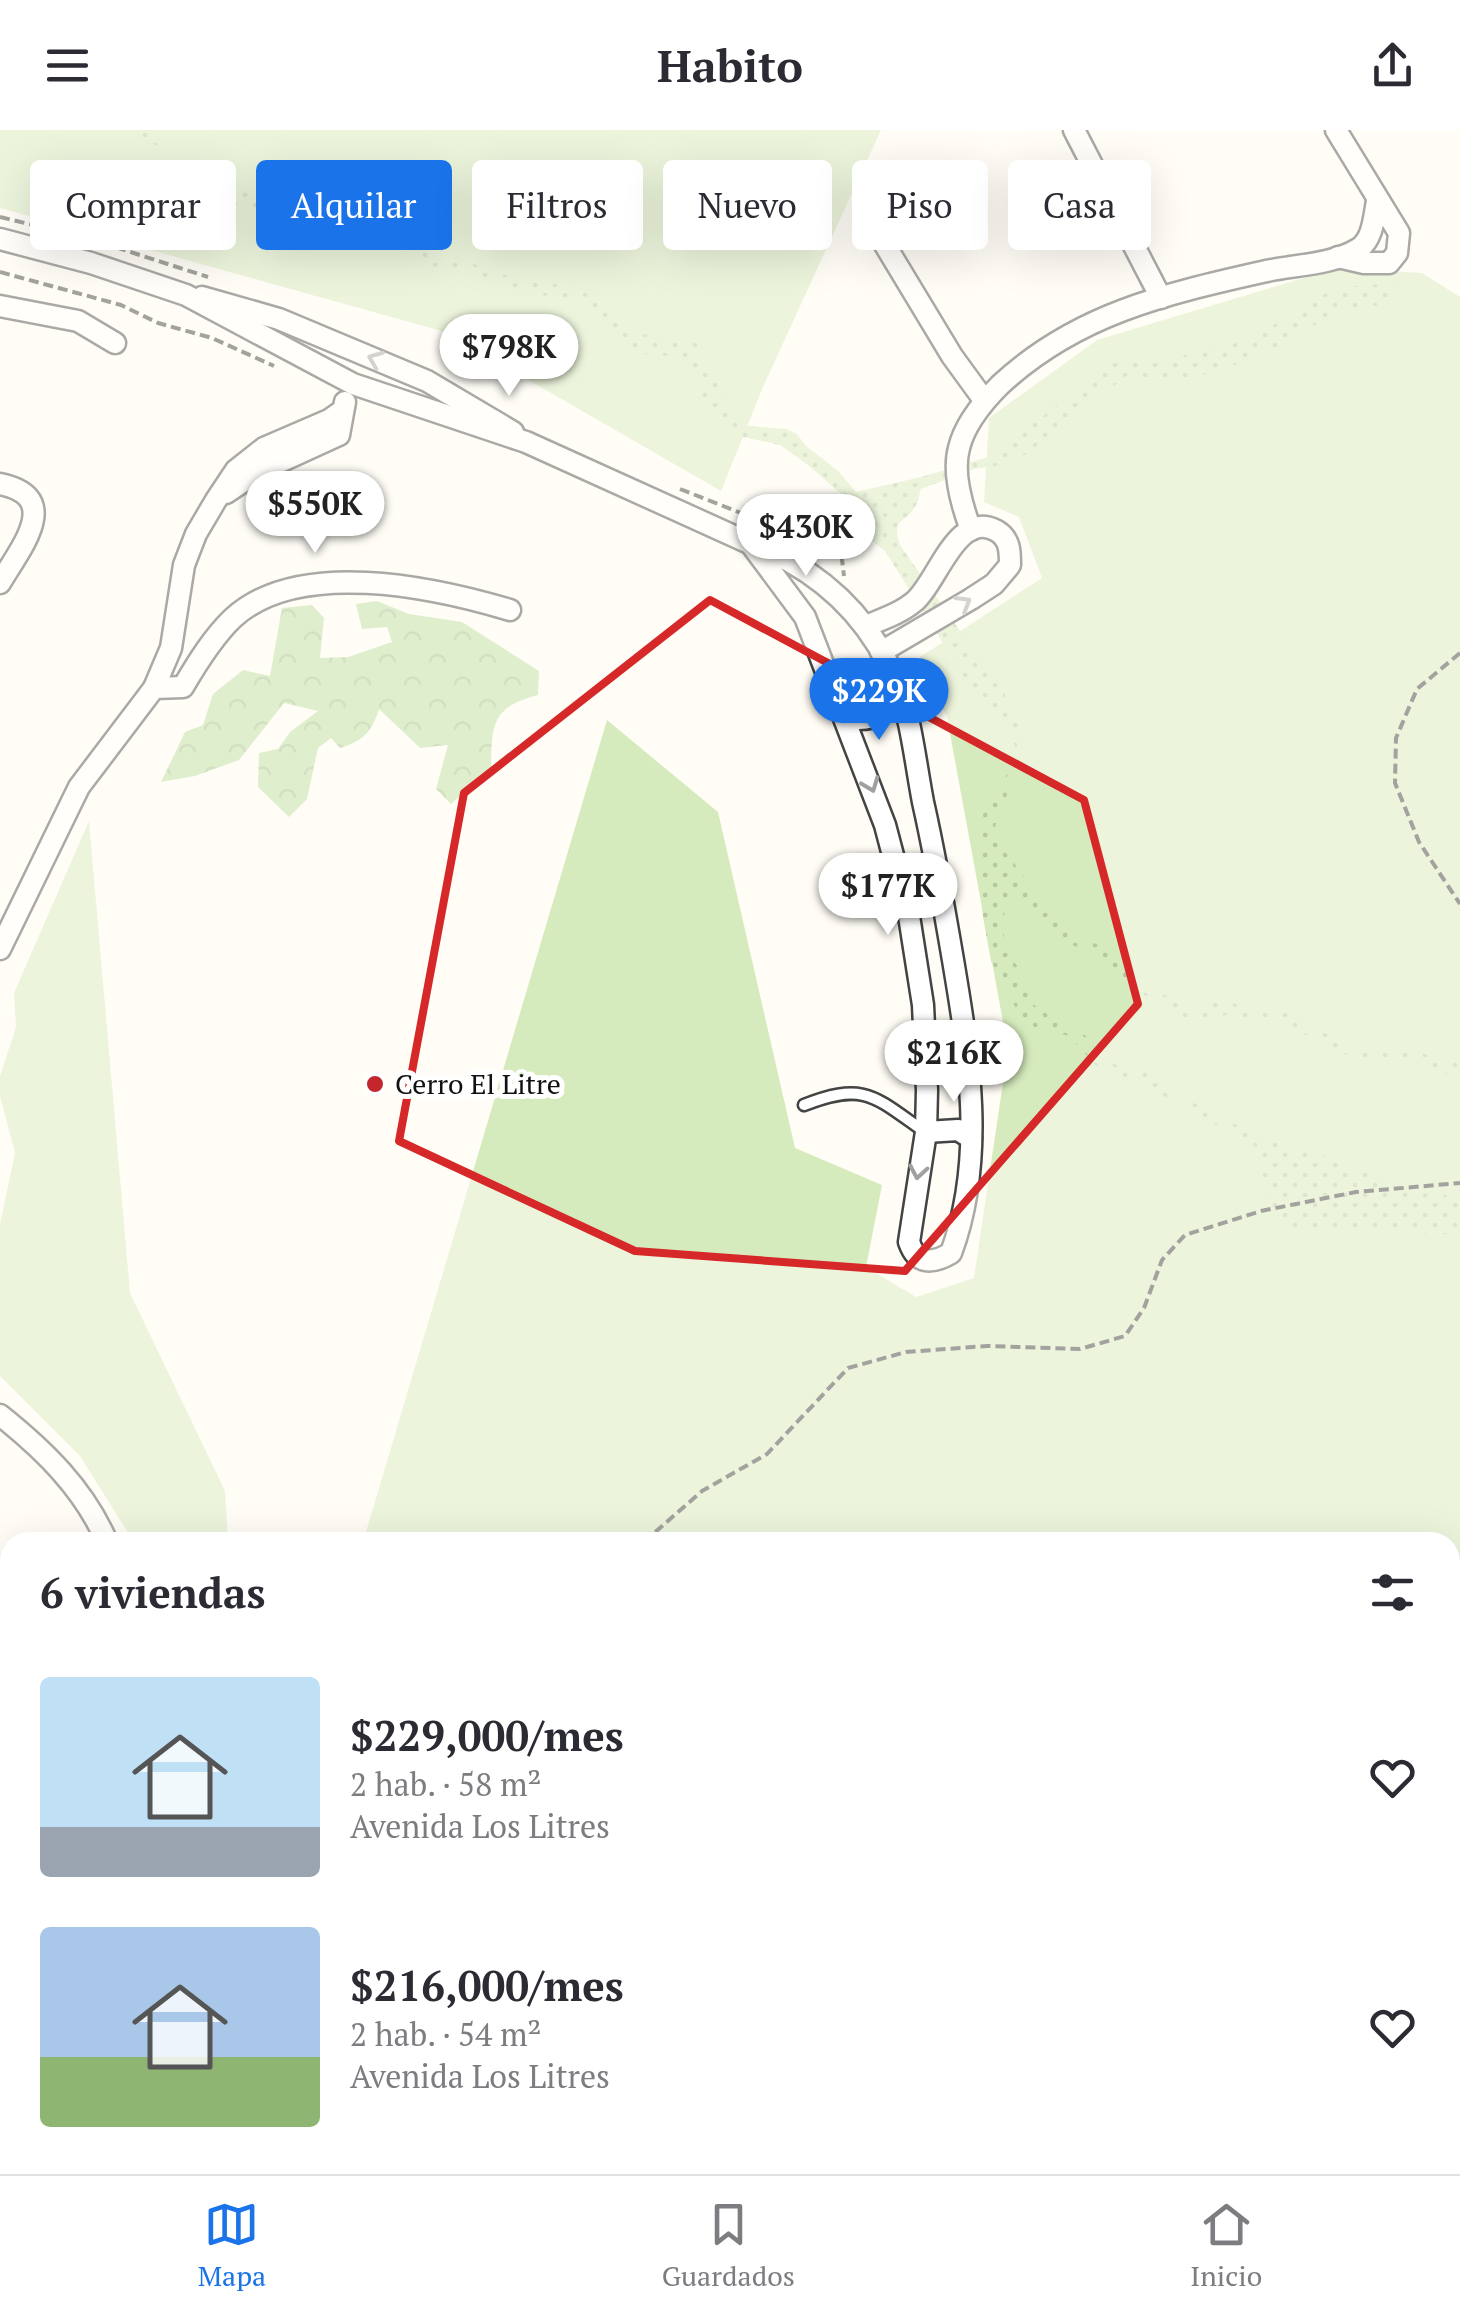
<!DOCTYPE html>
<html lang="es">
<meta charset="utf-8">
<style>
body{margin:0;font-family:"PT Serif",serif;background:#f7f7f7;color:#2b2b33;height:100vh;display:flex;flex-direction:column;font-size:38px;white-space:nowrap}
*{box-sizing:border-box;margin:0}
p{font-size:32px;color:#7c7c81}
.icon{flex:none;width:55px;height:55px;fill:none;stroke:currentColor;stroke-width:2;stroke-linecap:round;stroke-linejoin:round}
.map{position:relative;flex:1;overflow:hidden}
.details{position:absolute;left:0px;top:1402px;width:1460px;height:642px;display:flex;flex-direction:column;background:#fff;border-radius:30px 30px 0 0;box-shadow:0 10px 40px #0002}
.details>*{flex:none}
.banner{position:absolute;left:30px;top:30px;width:1400px;height:90px;display:flex;gap:20px}
.price{position:absolute;translate:-50% -85px;padding:0 22px;border-radius:35px;background:#fff;color:#222;font-size:32px;line-height:65px;filter:drop-shadow(0 2px 5px #0008)}
.price::after{content:'';position:absolute;left:50%;top:60px;width:30px;height:22px;margin-left:-15px;background:inherit;clip-path:polygon(0 0,100% 0,50% 100%)}
.price.selected{background:#1a73e8;color:#fff}
ul{padding:0;list-style:none}
li{display:flex;align-items:center;gap:30px;height:250px;padding:0 40px}
li span{display:grid;place-items:center;flex:none;width:280px;height:200px;border-radius:10px;color:#555}
li>.icon{margin-inline-start:auto}
span .icon{width:120px;height:120px;fill:#fffc;stroke-width:1}
li b{font-size:42px}
h2{display:flex;justify-content:space-between;align-items:center;height:120px;padding:0 40px;font-size:42px}
.tag{padding:0 35px;border-radius:10px;background:#fff;box-shadow:0 10px 40px #0002;font-size:35px;line-height:90px}
.tag.selected{background:#1a73e8;color:#fff}
header{display:flex;justify-content:space-between;align-items:center;height:130px;padding:0 40px;background:#fff;font-size:45px;font-weight:600}
.menu{display:flex;justify-content:space-around;align-items:center;height:140px;border-top:2px solid #e1e1e2;background:#fff;font-size:28px;color:#7c7c81}
.menu a{display:grid;justify-items:center;gap:5px}
.menu .selected{color:#1a73e8}
.map>svg:first-child{display:block}
.grass{fill:#d5ebbd}
.forest{fill:url(#forest-crowns)}
.park{fill:url(#park-dots)}
.lines{fill:none;stroke-linecap:round;stroke-linejoin:round}
.stream{stroke:#3f96cf;stroke-width:6}
.lane-casing{stroke:#444;stroke-width:15}
.street-casing{stroke:#444;stroke-width:25}
.path{stroke:#333;stroke-width:4;stroke-dasharray:10 5;stroke-linecap:butt}
.lane{stroke:#fff;stroke-width:10}
.street{stroke:#fff;stroke-width:20}
.oneway{stroke:#a0a0a0}
.marked{fill:none;stroke:#d62828;stroke-width:8;stroke-linejoin:round}
.poi-dot{fill:#c4262e;stroke:#fff;stroke-width:4}
.labels{text-anchor:middle;stroke-width:10;stroke-linejoin:round;paint-order:stroke}
.poi-label{font-size:28px;fill:#111;stroke:#fff;text-anchor:start}
</style>
<header><svg class="icon" aria-label="menu" viewBox="0 0 24 24"><path d="M4 6h16M4 12h16M4 18h16"/></svg>Habito<svg class="icon" aria-label="share" viewBox="0 0 24 24"><path d="M12 15V3M7 8l5-5 5 5M5 13v7h14v-7"/></svg></header>
<div class="map">
<svg width="1460" height="2044" viewBox="0 0 1460 2044">
<defs>
<pattern id="forest-crowns" width="20" height="18" patternUnits="userSpaceOnUse" patternTransform="scale(2.5)"><rect width="20" height="18" fill="#b9dc9c"/><path d="M2 6a3 3 0 1 1 6 0M12 15a3 3 0 1 1 6 0" fill="none" stroke="#9ebc85"/></pattern>
<pattern id="park-dots" width="8" height="8" patternUnits="userSpaceOnUse" patternTransform="scale(2.5)"><rect width="8" height="8" fill="#d5ebbd"/><path d="M2 2h.1M6 6h.1" fill="none" stroke="#b6c8a1" stroke-width="1.8" stroke-linecap="round"/></pattern>
</defs>
<rect width="100%" height="100%" fill="#fffdf5"/>
<g class="grass">
<polygon points="0,0 881,0 763,257 721,361 445,202 0,78"/>
<polygon points="1337,138 1422,143 1460,167 1460,2044 0,2044 0,1794 10,1782 10,2035 1450,2035 1450,1412 363,1412 607,590 718,682 795,1018 882,1055 866,1137 916,1167 974,1148 1008,919 947,587 917,529 1042,448 1019,387 984,372 989,288 1097,210"/>
<polygon points="89,691 130,1163 225,1361 228,1412 134,1412 80,1326 0,1246 0,1094 15,1023 0,966 0,946 16,897 14,863"/>
</g>
<path class="forest" d="M377 471 409 484 462 492 539 541 538 565C491 577 492 595 491 638L451 674 436 659 448 615 420 618 379 579C372 602 363 611 340 618L331 608 318 618 307 669 289 687 258 657 259 623 278 619 290 602 318 581 284 573 239 630 195 646 161 652 185 602 203 595 213 564 243 540 270 546 282 478 312 475 324 488 320 528 348 527 392 512 387 497 362 499 356 474Z"/>
<g class="park">
<path d="M126 0H137L165 9 189 38 211 54 285 71 330 89 391 104 445 130 485 136 513 148 590 159 604 168 634 201 656 208 684 209 697 214 736 290 749 296 787 299 797 304 805 315 838 341 856 362 921 347 1001 323 1016 298 1043 286 1112 232 1134 227 1173 230 1199 219 1244 212 1258 206 1267 197 1293 187 1321 165 1355 156 1381 154 1396 157 1397 168 1383 175 1362 177 1328 188 1256 228 1187 250 1175 252 1128 245 1026 324 1000 335 974 339 921 359C919 365 919 371 915 377 905 394 891 387 900 415L1012 575 1025 617 995 696 1002 717 1025 748 1077 805 1111 821 1122 829 1134 846 1184 877 1198 879 1216 870 1228 869 1245 880 1273 877 1355 918 1411 921 1460 932V949L1412 932 1359 931 1280 892H1246L1226 885 1199 893 1175 888 1152 869 1122 853 1102 831 1055 805 1020 765 1012 761 1010 775 1002 788 1005 818 1019 839 1031 873 1060 893 1075 897 1088 908 1104 932 1145 941 1192 972 1250 1002 1285 1016 1313 1021 1353 1039 1371 1042 1403 1062 1460 1066V1105C1400 1101 1339 1106 1279 1097 1264 1072 1265 1043 1255 1016L1135 950 1101 941 1069 906 1034 897 1020 886 991 831 983 787 977 708 983 685 1010 639 1015 617 1010 597 1003 588 968 564 962 543 885 421 862 402 841 364 808 335 780 315 743 307 733 300 701 267 692 237 687 231 676 226 648 225 635 220 601 192 585 166 563 168 526 163 485 147 423 134 388 113 341 103 294 84 213 72 189 50 172 26 149 11 132 7Z"/>
<polygon points="798,2035 896,2035 926,2044 809,2044"/>
</g>
<g class="lines">
<g class="stream">
<polyline points="0,1853 10,1859"/>
<polyline points="216,2035 221,2044"/>
</g>
<defs>
<path id="lane" d="M804 975C865 951 875 967 925 1002"/>
<g id="street">
<polyline points="1074,0 1161,168"/>
<polyline points="1336,0 1399,103 1397,123 1389,133 1364,133 1338,127"/>
<path d="M0 109 91 133 186 165 353 254 526 312 789 431C839 459 875 500 897 553 911 587 916 636 923 672 935 725 944 777 953 830 969 925 986 1029 951 1123 932 1134 917 1135 909 1112L926 1002 927 960 923 875 909 786 885 695 805 487 750 413"/>
<polyline points="882,110 952,226 984,270"/>
<polyline points="202,167 279,189 427,251 513,302"/>
<polyline points="0,176 78,191 115,213"/>
<path d="M0 354C65 367 19 420 0 453"/>
<polyline points="226,363 256,343 339,305 345,272"/>
<path d="M971 400C962 376 952 343 959 318 965 293 983 272 1000 255 1075 185 1164 164 1262 142 1292 135 1332 135 1358 119 1373 110 1374 87 1377 71"/>
<path d="M866 496C883 489 901 483 915 471 938 451 957 379 997 401 1010 409 1010 421 1010 435L994 454 971 469 881 522"/>
<path d="M154 558 183 557C197 533 213 507 233 488 298 428 433 457 510 480"/>
<path d="M840 578 855 589C877 590 889 582 900 563"/>
<polyline points="0,819 79,657 154,558 171,518 184,435 196,404 216,370 236,340 264,318 329,290 342,281"/>
<polyline points="926,1002 958,1000 971,1008"/>
<path d="M0 1285C45 1321 84 1359 107 1412"/>
<polyline points="0,1518 10,1546"/>
</g>
</defs>
<use href="#lane" class="lane-casing"/>
<use href="#street" class="street-casing"/>
<g class="path">
<polyline points="0,87 87,108 208,147"/>
<polyline points="0,142 121,175 158,193 212,208 274,236"/>
<polyline points="680,359 779,398 819,402 841,421 844,446"/>
<polyline points="1460,523 1417,559 1396,608 1395,653 1419,712 1460,774"/>
<polyline points="644,1412 702,1361 767,1324 848,1238 906,1222 987,1216 1080,1219 1125,1206 1144,1178 1162,1130 1185,1105 1261,1081 1356,1062 1460,1053"/>
<polyline points="964,2035 970,2044"/>
</g>
<use href="#lane" class="lane"/>
<use href="#street" class="street"/>
</g>
<defs><path id="oneway-chevron" d="M-2-3.5L2.5 0L-2 3.5" fill="none" stroke-width="1.6" stroke-linecap="round" stroke-linejoin="round" transform="scale(2.5)"/></defs>
<g class="oneway">
<use href="#oneway-chevron" transform="translate(375 229) rotate(-158)"/>
<use href="#oneway-chevron" transform="translate(964 473) rotate(-31)"/>
<use href="#oneway-chevron" transform="translate(871 655) rotate(69)"/>
<use href="#oneway-chevron" transform="translate(918 1042) rotate(100)"/>
</g>
<path d="M0 0H1460V2044H0ZM710 470 1084 670 1138 874 905 1141 635 1121 399 1011 464 663Z" fill="#fffdf5" fill-opacity=".55" fill-rule="evenodd"/>
<path class="marked" d="M710 470 1084 670 1138 874 905 1141 635 1121 399 1011 464 663Z"/>
<circle class="poi-dot" cx="375" cy="954" r="10"/>
<g class="labels">
<g class="poi-label">
<text x="395" y="964">Cerro El Litre</text>
</g>
</g>
</svg>
<b class="price" style="left:509px;top:269px">$798K</b>
<b class="price" style="left:315px;top:426px">$550K</b>
<b class="price" style="left:806px;top:449px">$430K</b>
<b class="price selected" style="left:879px;top:613px">$229K</b>
<b class="price" style="left:888px;top:808px">$177K</b>
<b class="price" style="left:954px;top:975px">$216K</b>
<div class="banner">
<a class="tag">Comprar</a>
<a class="tag selected">Alquilar</a>
<a class="tag">Filtros</a>
<a class="tag">Nuevo</a>
<a class="tag">Piso</a>
<a class="tag">Casa</a>
</div>
<section class="details">
<h2>6 viviendas<svg class="icon" aria-label="filters" viewBox="0 0 24 24"><path d="M4 7h16M4 17h16"/><circle cx="9" cy="7" r="2"/><circle cx="15" cy="17" r="2"/></svg></h2>
<ul>
<li><span style="background:linear-gradient(#bfe0f5 75%,#9aa5b1 0)"><svg class="icon" aria-label="home" viewBox="0 0 24 24"><path d="M3 11l9-7 9 7M6 9v11h12V9"/></svg></span><div><b>$229,000/mes</b><p>2 hab. · 58 m²</p><p>Avenida Los Litres</p></div><svg class="icon" aria-label="heart" viewBox="0 0 24 24"><path d="M12 20l-8-8c-3-5 5-10 8-4 3-6 11-1 8 4z"/></svg></li>
<li><span style="background:linear-gradient(#a9c7e8 65%,#8fb573 0)"><svg class="icon" aria-label="home" viewBox="0 0 24 24"><path d="M3 11l9-7 9 7M6 9v11h12V9"/></svg></span><div><b>$216,000/mes</b><p>2 hab. · 54 m²</p><p>Avenida Los Litres</p></div><svg class="icon" aria-label="heart" viewBox="0 0 24 24"><path d="M12 20l-8-8c-3-5 5-10 8-4 3-6 11-1 8 4z"/></svg></li>
</ul>
</section>
</div>
<nav class="menu">
<a class="selected"><svg class="icon" aria-label="map" viewBox="0 0 24 24"><path d="M3 6l6-2 6 2 6-2v14l-6 2-6-2-6 2zM9 4v14M15 6v14"/></svg>Mapa</a>
<a><svg class="icon" aria-label="saved" viewBox="0 0 24 24"><path d="M7 4h10v16l-5-4-5 4z"/></svg>Guardados</a>
<a><svg class="icon" aria-label="home" viewBox="0 0 24 24"><path d="M3 11l9-7 9 7M6 9v11h12V9"/></svg>Inicio</a>
</nav>
